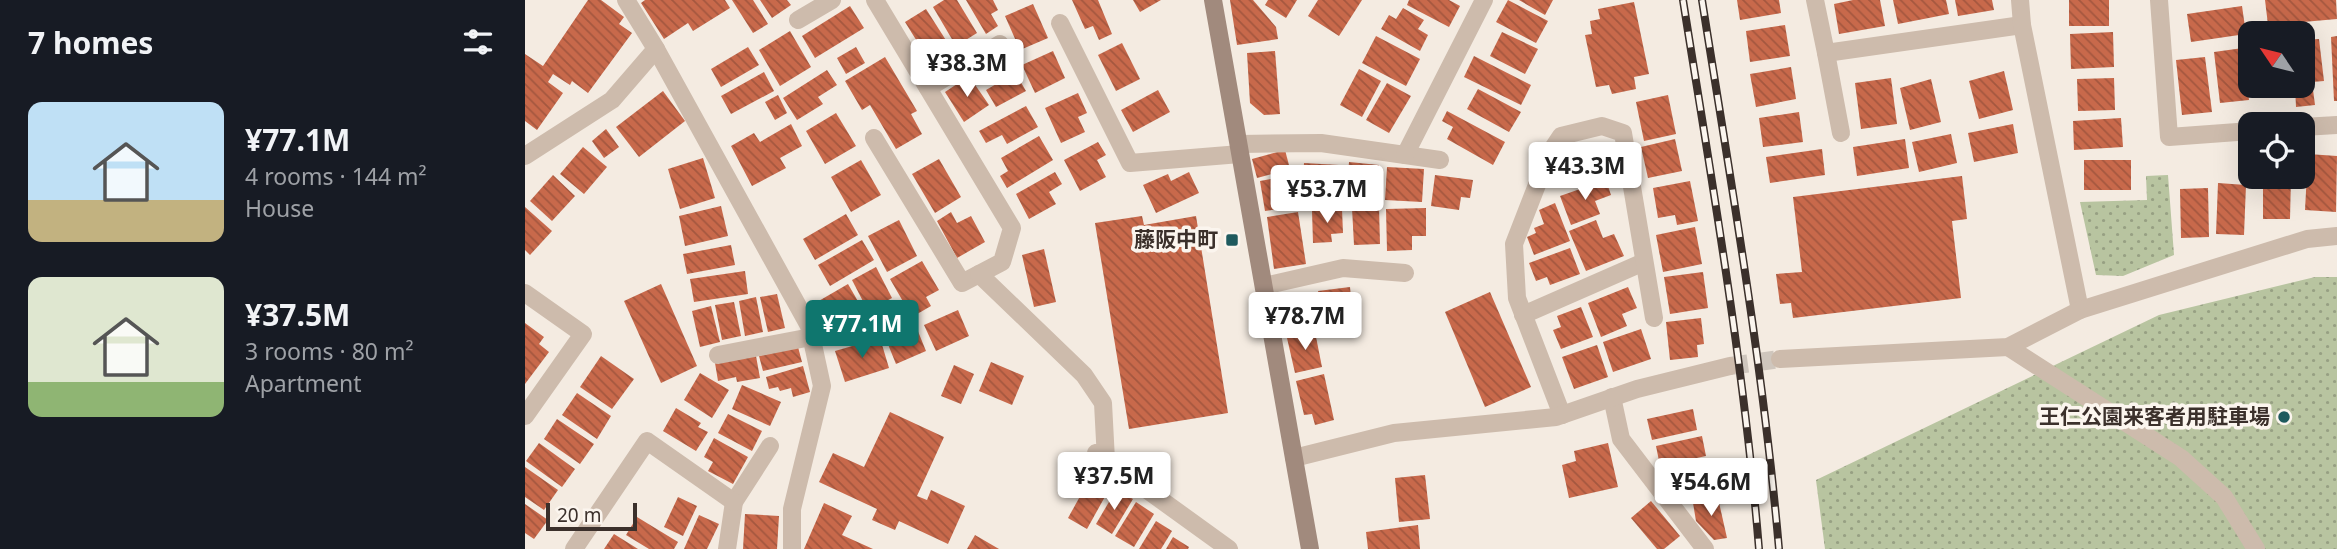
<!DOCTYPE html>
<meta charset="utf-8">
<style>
body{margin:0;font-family:"Noto Sans","Noto Sans JP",sans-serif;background:#242831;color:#f1f3f6;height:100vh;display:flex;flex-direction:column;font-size:26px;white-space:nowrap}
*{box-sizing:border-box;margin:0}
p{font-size:23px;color:#9ea1a6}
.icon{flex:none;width:38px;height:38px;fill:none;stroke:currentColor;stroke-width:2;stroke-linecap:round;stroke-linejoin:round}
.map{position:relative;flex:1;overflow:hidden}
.details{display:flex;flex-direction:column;background:#171b24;width:525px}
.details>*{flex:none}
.needle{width:46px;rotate:305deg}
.fabs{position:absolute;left:1713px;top:21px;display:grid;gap:14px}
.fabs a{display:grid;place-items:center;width:77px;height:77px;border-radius:14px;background:#171b24;box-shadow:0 7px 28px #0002;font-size:35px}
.scale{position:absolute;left:21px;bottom:18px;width:91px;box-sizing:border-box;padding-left:7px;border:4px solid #3b302b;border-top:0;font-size:19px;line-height:24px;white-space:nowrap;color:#3b302b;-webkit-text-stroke:5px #fbf5ee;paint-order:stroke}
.price{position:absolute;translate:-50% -60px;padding:0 16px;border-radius:7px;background:#fff;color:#222;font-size:23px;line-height:46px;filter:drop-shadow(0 2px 4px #0008)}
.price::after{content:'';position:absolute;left:50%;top:42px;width:21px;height:16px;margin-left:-10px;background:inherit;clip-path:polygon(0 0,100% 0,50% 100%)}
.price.selected{background:#0f766e;color:#fff}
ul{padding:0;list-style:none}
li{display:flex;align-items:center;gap:21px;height:175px;padding:0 28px}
li span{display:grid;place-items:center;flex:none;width:196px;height:140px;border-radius:14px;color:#555}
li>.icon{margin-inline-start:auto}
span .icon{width:84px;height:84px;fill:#fffc;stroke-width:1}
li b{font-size:30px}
h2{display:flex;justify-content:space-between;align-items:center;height:84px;padding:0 28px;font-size:30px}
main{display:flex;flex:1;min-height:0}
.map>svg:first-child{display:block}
.park{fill:url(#park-dots)}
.building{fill:url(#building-back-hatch)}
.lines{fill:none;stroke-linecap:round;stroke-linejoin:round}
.tertiary-tunnel{stroke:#cfc6bd;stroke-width:18;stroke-dasharray:18 9;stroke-linecap:butt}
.service{stroke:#cdbbac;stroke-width:18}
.minor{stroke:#cdbbac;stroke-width:18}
.tertiary{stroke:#cdbbac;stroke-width:18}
.secondary{stroke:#a18a7d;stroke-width:18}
.rail-casing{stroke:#3b302b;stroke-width:8}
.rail{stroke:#fbf5ee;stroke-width:5;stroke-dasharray:16;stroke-linecap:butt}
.poi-dot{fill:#1f5a5e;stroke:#fbf5ee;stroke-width:2.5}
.labels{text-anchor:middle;stroke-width:7;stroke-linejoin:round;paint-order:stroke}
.poi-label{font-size:21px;font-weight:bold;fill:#3b302b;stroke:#fbf5ee;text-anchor:end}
</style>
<main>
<section class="details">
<h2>7 homes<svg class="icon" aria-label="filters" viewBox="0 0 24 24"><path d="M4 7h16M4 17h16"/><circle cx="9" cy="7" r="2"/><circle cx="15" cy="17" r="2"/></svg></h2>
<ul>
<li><span style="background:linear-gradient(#bfe0f5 70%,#c2b280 0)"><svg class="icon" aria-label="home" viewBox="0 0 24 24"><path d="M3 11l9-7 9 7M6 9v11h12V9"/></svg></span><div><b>¥77.1M</b><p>4 rooms · 144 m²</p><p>House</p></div></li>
<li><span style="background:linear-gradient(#dfe7d0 75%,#8fb573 0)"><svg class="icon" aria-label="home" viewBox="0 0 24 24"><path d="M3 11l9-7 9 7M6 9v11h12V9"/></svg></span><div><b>¥37.5M</b><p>3 rooms · 80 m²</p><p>Apartment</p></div></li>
</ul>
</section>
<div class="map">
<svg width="1812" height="549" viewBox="0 0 1812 549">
<defs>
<pattern id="park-dots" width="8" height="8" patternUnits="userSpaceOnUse" patternTransform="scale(1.75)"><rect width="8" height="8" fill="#b8c4a0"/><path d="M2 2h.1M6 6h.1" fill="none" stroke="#97a083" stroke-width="1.8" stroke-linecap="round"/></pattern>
<pattern id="building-back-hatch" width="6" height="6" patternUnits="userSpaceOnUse" patternTransform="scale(1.75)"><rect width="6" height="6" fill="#c8694b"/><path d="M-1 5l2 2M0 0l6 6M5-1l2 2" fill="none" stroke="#a4573f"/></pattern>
</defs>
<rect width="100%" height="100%" fill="#f4ebe1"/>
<g class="park">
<polygon points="1643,175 1649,255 1598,276 1571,275 1555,202 1622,200 1621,176"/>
<polygon points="1790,277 1812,277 1812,549 1300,549 1291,480 1634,315"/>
</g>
<g class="building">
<polygon points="63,0 76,0 99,17 94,24 107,33 63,93 47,81 45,85 28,74 23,82 38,93 12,130 0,121 0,54 18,66"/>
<polygon points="120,0 200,0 205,8 168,31 163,23 139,39 116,3"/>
<polygon points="207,0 228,0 243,24 228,33"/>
<polygon points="235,0 262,0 266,5 247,18"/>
<polygon points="419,0 432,0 452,33 431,46 408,7"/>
<polygon points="441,0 468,0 473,10 466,14 473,26 461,34"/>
<polygon points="547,0 573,0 587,34 574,40 568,26 560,29"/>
<polygon points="608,0 636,0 615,12"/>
<polygon points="705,0 728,0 751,27 753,39 712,45"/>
<polygon points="743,0 772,0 761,18 740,5"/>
<polygon points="793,0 837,0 814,36 783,16"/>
<polygon points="884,0 924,0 935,6 924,27 882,5"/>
<polygon points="983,0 1023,21 1011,43 971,22"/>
<polygon points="994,0 1028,0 1020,15"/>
<polygon points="1212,0 1254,0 1256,13 1215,20"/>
<polygon points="1328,0 1355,0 1360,26 1314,34 1309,4"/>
<polygon points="1368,0 1421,0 1424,14 1373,24"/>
<polygon points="1430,0 1467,0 1469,10 1433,16"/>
<rect x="1544" y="0" width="40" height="26"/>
<polygon points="1740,0 1811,0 1812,19 1743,25"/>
<polygon points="1109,2 1124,74 1109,77 1111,89 1087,94 1084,85 1071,87 1060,35 1067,34 1065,21 1075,19 1073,9"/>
<polygon points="508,4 523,38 495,50 480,16"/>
<polygon points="325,6 339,28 290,58 277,36"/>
<polygon points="1717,6 1721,34 1666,42 1662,14"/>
<polygon points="878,8 899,20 893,29 903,35 895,51 856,29 864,15 871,19"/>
<polygon points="401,9 424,45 403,59 380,22"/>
<polygon points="1260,25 1265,56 1225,62 1221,31"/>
<polygon points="265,31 286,67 255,86 234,50"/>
<polygon points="977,32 1013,49 1000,74 965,56"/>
<polygon points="1588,32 1589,67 1546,69 1545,34"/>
<polygon points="851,36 895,59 881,86 837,63"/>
<polygon points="1812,36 1812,101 1809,101 1806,37"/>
<polygon points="1794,39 1799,81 1787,82 1790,105 1771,107 1770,86 1778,86 1778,40"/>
<polygon points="597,43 615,79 591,91 573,55"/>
<polygon points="223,47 234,65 196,87 186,69"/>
<polygon points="331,47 340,63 321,74 312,58"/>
<polygon points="1718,48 1724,100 1695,103 1689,52"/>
<polygon points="528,51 540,78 510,93 497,65"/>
<polygon points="750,51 755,114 739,115 725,103 722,53"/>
<polygon points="949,56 1006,85 996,105 939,77"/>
<polygon points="360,57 392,111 386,114 397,134 371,149 345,105 337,110 320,81"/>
<polygon points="481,57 501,91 471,107 461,90 473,83 464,67"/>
<polygon points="1680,57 1687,112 1657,115 1651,60"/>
<polygon points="1266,67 1271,99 1231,107 1225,74"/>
<polygon points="834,69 856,81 837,117 815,105"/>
<polygon points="302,70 312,85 293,97 298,104 272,120 258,98"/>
<polygon points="1479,71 1488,110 1454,119 1444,81"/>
<polygon points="239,72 249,91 206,114 196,96"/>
<polygon points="444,76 464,105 439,122 420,92"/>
<polygon points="1366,78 1372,124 1336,129 1330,83"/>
<polygon points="1589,78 1590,110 1553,111 1552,79"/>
<polygon points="1406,79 1416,122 1385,130 1375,88"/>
<polygon points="862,83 886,96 864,133 841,120"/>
<polygon points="1731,86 1762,86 1763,91 1732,94"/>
<polygon points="953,89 996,112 984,132 942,109"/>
<polygon points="633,90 645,112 608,132 596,110"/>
<polygon points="138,91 160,121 114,157 91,127"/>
<polygon points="553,93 562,113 553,117 560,132 536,143 520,108"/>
<polygon points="253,95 262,113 250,120 240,102"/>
<polygon points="1143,95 1151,134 1119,141 1111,102"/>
<polygon points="501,106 513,127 482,144 477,135 461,143 454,131"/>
<polygon points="922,111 980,142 968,165 922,139 928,127 917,121"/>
<polygon points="1274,112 1278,142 1238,147 1234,118"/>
<polygon points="311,113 331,146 300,164 281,131"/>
<polygon points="1596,118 1598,147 1549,150 1548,121"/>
<polygon points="266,124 277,146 255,158 261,168 227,186 206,146 229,133 235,142"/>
<polygon points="1488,124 1493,153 1449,162 1443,133"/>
<polygon points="81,129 94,147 79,158 67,141"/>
<polygon points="1426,134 1432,163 1394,172 1387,142"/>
<polygon points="514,136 528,160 482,188 475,176 483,171 476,158"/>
<polygon points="1150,139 1157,171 1123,178 1116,147"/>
<polygon points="1380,139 1384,168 1332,176 1328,147"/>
<polygon points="573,142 581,155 572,160 581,177 555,191 539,160"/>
<polygon points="1067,142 1078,174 1046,185 1039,163 1050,160 1047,149"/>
<polygon points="58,147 82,167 59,194 35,174"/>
<polygon points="1297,149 1300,175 1245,183 1241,157"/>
<polygon points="760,150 765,169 732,178 727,159"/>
<polygon points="1783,154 1812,156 1811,212 1780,210"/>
<polygon points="178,158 190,198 155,209 143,169"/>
<polygon points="414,159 436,197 410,213 387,174"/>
<polygon points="336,160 356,195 326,212 306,177"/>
<rect x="1559" y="160" width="47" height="30"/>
<polygon points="824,162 854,165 851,200 821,198"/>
<polygon points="779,163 814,165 812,197 777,195"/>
<polygon points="862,167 899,169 897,202 860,200"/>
<polygon points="530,172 537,184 524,192 531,204 504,219 491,194"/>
<polygon points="664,172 674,193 631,213 618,185 643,174 646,181"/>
<polygon points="28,175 50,196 27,221 5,201"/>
<polygon points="768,175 770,188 763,189 767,207 740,211 735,181"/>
<polygon points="910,175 948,180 945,198 936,197 934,210 906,206"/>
<polygon points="1437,176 1442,219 1427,221 1436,298 1268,318 1266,303 1255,304 1251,274 1277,272 1268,197"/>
<polygon points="1738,177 1766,177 1765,219 1738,219"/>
<polygon points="1081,180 1086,195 1070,201 1075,214 1046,225 1035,196"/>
<polygon points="1165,181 1173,221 1152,225 1150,215 1133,218 1128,188"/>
<polygon points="1693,183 1721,185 1719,235 1691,234"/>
<polygon points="1683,188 1684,237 1656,238 1655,189"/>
<polygon points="1030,203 1045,241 1009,255 1002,237 1011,233 1009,228 1019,224 1014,210"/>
<polygon points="196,206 203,236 160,246 154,216"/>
<polygon points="0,207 27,231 5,255 0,250"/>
<polygon points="854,207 855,244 829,245 827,208"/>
<polygon points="901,208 901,236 887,236 887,250 862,251 861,209"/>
<polygon points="817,209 818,233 806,234 807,242 788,243 787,211"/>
<polygon points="426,212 432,223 446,216 460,242 432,258 412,221"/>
<polygon points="773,212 781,264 749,269 742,217"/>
<polygon points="321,214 333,235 290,260 278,239"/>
<polygon points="617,216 619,225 671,216 703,413 604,429 570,223"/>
<polygon points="374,220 392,256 362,272 343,236"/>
<polygon points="1071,220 1078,238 1089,234 1099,256 1061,271 1044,231"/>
<polygon points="1170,227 1177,264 1138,272 1131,235"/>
<polygon points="337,240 349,260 305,286 293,265"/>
<polygon points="206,245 210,265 162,274 158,254"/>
<polygon points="1045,248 1055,274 1025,285 1022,277 1011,281 1004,263"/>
<polygon points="519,249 531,302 509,307 497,255"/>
<polygon points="397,261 414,290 401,297 406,306 387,317 365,279"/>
<polygon points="351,267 367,298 343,311 327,280"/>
<polygon points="220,271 223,294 169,302 165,279"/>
<polygon points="1178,272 1183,308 1145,314 1139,277"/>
<polygon points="136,284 172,366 136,383 99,301"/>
<polygon points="323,284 338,310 307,328 292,302"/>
<polygon points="825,287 828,319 796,323 793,291"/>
<polygon points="1103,287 1112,308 1097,314 1102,326 1076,337 1063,303"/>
<polygon points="965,292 1006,387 960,407 920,312"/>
<polygon points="252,294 260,328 243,332 235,297"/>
<polygon points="786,295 792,327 761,332 755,300"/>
<polygon points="231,297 238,332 220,336 214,301"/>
<polygon points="209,302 216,336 197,340 190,305"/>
<polygon points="186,306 195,342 175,347 167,311"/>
<polygon points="1056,307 1068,337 1036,349 1028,330 1036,327 1032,316"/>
<polygon points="433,310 444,336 411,351 399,325"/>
<polygon points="1176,318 1179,344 1172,345 1173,357 1145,360 1141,322"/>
<polygon points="0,323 19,337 14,344 24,352 0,384"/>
<polygon points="390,324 401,351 371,364 360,337"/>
<polygon points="1116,329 1126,359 1088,372 1078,342"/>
<polygon points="790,332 797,367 770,373 762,338"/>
<polygon points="355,338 364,368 320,382 310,351"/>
<polygon points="1072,345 1083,377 1049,389 1037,357"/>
<polygon points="273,347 277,362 238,371 234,356"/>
<polygon points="76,356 109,379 87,409 55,387"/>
<polygon points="231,356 235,378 212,382 211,377 193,381 190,363"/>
<polygon points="466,362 499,376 487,405 454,391"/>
<polygon points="429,365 449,374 436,404 416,396"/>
<polygon points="278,366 285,392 268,397 266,388 255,391 253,387 244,389 241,377"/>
<polygon points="175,373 204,390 187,418 159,400"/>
<polygon points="799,374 809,420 790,425 787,414 779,415 771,381"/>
<polygon points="217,385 256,402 245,426 207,409"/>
<polygon points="52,393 86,416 72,439 37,415"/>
<polygon points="151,408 176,423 173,427 183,432 171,451 138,431"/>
<polygon points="1168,409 1172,430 1127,440 1122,419"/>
<polygon points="365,412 419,437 392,496 402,500 406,490 440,506 423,544 374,521 370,530 347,520 352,509 294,482 308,453 339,467"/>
<polygon points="203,414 237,431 227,451 193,433"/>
<polygon points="32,419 69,444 55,464 19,439"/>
<polygon points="1177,436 1181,456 1135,466 1131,446"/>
<polygon points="189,438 223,457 208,484 183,471 188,462 179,457"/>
<polygon points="14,443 50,469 37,487 1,461"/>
<polygon points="1083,443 1093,487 1044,498 1037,465 1051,461 1049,451"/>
<polygon points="1186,459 1193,493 1167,499 1164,483 1145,487 1141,469"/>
<polygon points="0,467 33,490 19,510 0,497"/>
<polygon points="900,475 905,519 874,522 870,478"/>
<polygon points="563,482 582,493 562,529 543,518"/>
<polygon points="591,490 608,499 587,534 571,524"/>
<polygon points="153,497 172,506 158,536 139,527"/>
<polygon points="1193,498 1202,538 1189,540 1171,521 1168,503"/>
<polygon points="1126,501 1155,536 1139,549 1132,549 1106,518"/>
<polygon points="611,502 629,514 609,547 590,536"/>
<polygon points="299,503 327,516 317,535 348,549 279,549"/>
<polygon points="0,504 23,520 9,539 0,533"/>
<polygon points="220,514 254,516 252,549 218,549"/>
<polygon points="174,515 194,524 182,549 159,549"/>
<polygon points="112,517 153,542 149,549 124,549 101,535"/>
<polygon points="631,521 647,531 636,549 614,549"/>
<polygon points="893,525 895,549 843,549 841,532"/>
<polygon points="89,534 113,549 79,549"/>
<polygon points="450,535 474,549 442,549"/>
<polygon points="648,537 664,547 663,549 641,549"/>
</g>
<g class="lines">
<polyline class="tertiary-tunnel" points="1205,366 1255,359"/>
<g class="service">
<polyline points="273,20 307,0"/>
<polyline points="535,23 605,163 715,154"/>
<polyline points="131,49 284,326 297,386 267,509 267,549"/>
<polyline points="1301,53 1316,133"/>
<polyline points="403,88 475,44"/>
<polyline points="349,138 437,283 477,262 487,228 350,0"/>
<polyline points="714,144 796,143 915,160"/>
<polyline points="880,155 959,0"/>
<polyline points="454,274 559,375 578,403 581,460"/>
<polyline points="739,286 818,268 880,273"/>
<polyline points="998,315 1119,262"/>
<polyline points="1483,347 1656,458 1699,497 1731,549"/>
<polyline points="193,355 286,337"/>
<polyline points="1087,397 1096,439 1180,549"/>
<polyline points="1037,415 992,298 989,244 1024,154 1036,136 1077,126 1098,133 1129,318"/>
<polyline points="202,549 209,502 245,446"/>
</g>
<g class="minor">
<polyline points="1290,0 1301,53 1497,25"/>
<polyline points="1495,0 1497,25 1555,310"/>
<polyline points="1634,0 1644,137 1726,131"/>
<polyline points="1778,127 1812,125"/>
<polyline points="0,156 87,100 131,49 101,0"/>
<polyline points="0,293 58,334 0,416"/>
<polyline points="571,453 704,549"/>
<polyline points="49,549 122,441 209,502"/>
</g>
<g class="tertiary">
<polyline points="1255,359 1483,347 1555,310 1782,239 1812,236"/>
<polyline points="769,458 869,433 1031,417 1112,389 1205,366"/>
</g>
<polyline class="secondary" points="688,0 785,549"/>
<defs>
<g id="rail">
<path d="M1158 0C1187 183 1219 365 1234 549"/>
<path d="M1177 0C1206 183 1238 365 1254 549"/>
</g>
</defs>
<use href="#rail" class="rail-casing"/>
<use href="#rail" class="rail"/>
</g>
<g class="poi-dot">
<rect x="700" y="233" width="14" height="14" rx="3.5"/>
<circle cx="1759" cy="417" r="7"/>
</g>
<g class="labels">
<g class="poi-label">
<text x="693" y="247">藤阪中町</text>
<text x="1745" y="424">王仁公園来客者用駐車場</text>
</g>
</g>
</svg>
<div class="fabs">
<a><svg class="needle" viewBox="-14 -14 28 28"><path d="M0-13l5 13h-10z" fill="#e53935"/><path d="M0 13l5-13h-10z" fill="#9ea1a6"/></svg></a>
<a><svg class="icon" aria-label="locate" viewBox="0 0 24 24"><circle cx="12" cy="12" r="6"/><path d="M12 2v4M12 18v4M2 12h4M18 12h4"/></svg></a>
</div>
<div class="scale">20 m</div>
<b class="price" style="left:442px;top:99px">¥38.3M</b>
<b class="price" style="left:1060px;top:202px">¥43.3M</b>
<b class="price" style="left:802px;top:225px">¥53.7M</b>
<b class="price" style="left:780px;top:352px">¥78.7M</b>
<b class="price selected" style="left:337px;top:360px">¥77.1M</b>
<b class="price" style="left:589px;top:512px">¥37.5M</b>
<b class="price" style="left:1186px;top:518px">¥54.6M</b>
</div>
</main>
